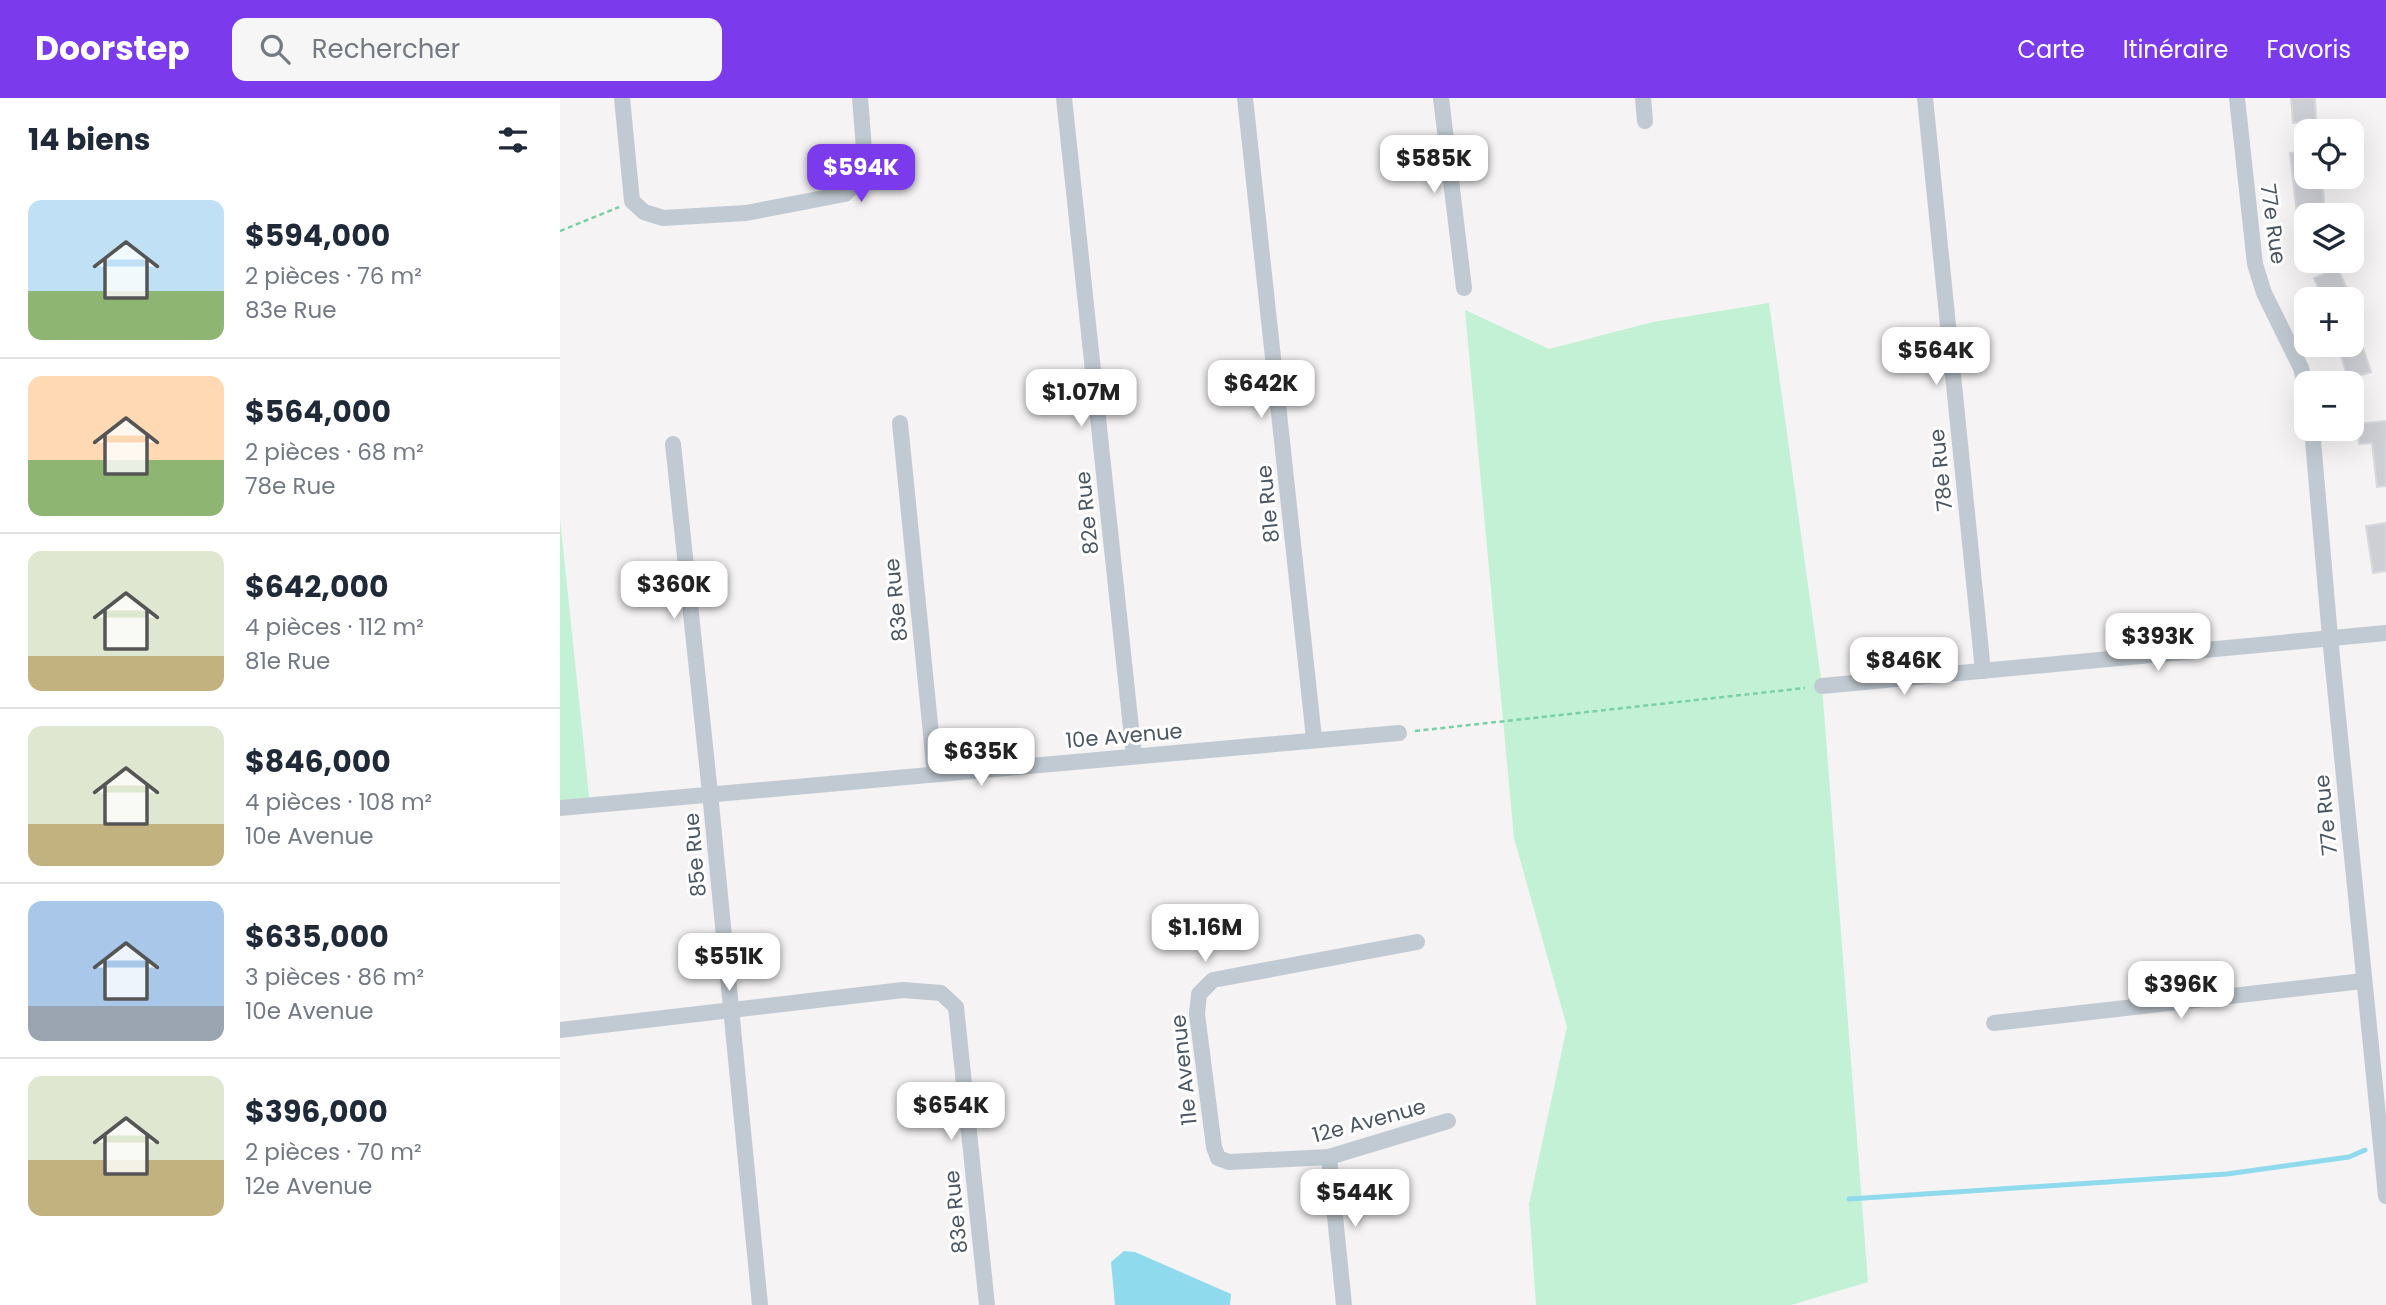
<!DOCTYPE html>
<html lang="fr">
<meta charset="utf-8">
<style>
body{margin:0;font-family:Poppins,sans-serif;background:#f6f6f7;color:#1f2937;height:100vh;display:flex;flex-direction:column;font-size:26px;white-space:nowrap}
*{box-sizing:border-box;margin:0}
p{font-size:23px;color:#747a83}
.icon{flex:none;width:38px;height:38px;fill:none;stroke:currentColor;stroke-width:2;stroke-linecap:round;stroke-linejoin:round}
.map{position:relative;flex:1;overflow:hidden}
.side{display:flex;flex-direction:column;background:#fff;width:560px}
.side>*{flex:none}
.tools{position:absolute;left:1734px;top:21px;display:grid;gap:14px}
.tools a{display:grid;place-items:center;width:70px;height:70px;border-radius:14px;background:#fff;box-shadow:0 7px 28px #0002;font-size:35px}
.price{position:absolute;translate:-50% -60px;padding:0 16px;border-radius:14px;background:#fff;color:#222;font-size:23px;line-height:46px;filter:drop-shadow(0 2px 4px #0008)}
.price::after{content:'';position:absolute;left:50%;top:42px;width:21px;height:16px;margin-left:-10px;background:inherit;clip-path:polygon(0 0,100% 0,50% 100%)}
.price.selected{background:#7c3aed;color:#fff}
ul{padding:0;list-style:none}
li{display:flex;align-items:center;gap:21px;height:175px;padding:0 28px}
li+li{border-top:2px solid #e0e1e3}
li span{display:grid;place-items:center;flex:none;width:196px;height:140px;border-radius:14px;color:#555}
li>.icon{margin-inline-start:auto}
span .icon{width:84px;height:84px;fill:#fffc;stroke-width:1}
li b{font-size:30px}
h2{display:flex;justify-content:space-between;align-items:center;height:84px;padding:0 28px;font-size:30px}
header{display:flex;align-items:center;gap:42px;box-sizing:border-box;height:98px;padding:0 35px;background:#7c3aed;color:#fff}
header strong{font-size:33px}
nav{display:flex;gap:38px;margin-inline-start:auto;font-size:24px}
.search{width:490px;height:63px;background:#f6f6f7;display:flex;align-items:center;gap:18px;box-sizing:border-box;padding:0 24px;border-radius:14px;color:#747a83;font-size:26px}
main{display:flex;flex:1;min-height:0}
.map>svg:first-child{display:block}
.green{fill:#c3f1d5}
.water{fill:#90daee}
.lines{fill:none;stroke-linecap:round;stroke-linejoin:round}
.stream{stroke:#90daee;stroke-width:5}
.building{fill:#cdcfd5;stroke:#d7d9de;stroke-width:2}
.path{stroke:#7ad0a6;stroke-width:2.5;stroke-dasharray:5 3.5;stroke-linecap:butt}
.minor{stroke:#c1cad2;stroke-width:16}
.labels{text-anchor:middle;stroke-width:6;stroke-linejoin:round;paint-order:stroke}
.street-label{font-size:21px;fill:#4a5661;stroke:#fff}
</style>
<header>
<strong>Doorstep</strong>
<div class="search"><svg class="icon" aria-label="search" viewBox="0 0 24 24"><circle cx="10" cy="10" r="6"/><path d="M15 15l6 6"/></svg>Rechercher</div>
<nav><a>Carte</a><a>Itinéraire</a><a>Favoris</a></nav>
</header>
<main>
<section class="side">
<h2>14 biens<svg class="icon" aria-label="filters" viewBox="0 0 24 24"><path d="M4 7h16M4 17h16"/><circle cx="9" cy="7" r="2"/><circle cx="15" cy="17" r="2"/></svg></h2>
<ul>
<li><span style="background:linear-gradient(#bfe0f5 65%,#8fb573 0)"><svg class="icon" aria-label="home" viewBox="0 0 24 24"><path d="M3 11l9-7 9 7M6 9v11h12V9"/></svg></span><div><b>$594,000</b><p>2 pièces · 76 m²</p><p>83e Rue</p></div></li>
<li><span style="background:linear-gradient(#ffd9b3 60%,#8fb573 0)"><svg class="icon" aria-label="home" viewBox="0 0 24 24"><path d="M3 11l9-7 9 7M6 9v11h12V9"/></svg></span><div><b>$564,000</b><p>2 pièces · 68 m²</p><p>78e Rue</p></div></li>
<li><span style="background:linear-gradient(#dfe7d0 75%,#c2b280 0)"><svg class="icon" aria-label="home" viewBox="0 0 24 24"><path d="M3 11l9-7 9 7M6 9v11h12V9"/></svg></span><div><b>$642,000</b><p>4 pièces · 112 m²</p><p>81e Rue</p></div></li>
<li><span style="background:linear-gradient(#dfe7d0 70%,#c2b280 0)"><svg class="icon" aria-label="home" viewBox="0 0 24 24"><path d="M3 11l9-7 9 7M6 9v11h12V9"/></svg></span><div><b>$846,000</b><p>4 pièces · 108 m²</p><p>10e Avenue</p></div></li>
<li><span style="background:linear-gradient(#a9c7e8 75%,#9aa5b1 0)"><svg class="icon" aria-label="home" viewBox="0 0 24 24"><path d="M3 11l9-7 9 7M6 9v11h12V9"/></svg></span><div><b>$635,000</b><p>3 pièces · 86 m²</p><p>10e Avenue</p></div></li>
<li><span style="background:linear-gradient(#dfe7d0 60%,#c2b280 0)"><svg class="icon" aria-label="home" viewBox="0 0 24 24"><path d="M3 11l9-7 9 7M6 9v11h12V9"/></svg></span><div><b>$396,000</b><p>2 pièces · 70 m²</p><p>12e Avenue</p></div></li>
</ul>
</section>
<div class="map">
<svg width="1826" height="1207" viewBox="0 0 1826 1207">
<rect width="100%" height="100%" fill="#f5f3f3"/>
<g class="green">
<polygon points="1209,205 1262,588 1308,1184 1231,1207 976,1207 969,1106 1007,929 954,740 905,212 989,251 1093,224"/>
<polygon points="0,421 30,707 0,710"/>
</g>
<polygon class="water" points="564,1153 575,1154 671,1196 670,1207 555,1207 551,1164"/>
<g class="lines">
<polyline class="stream" points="1289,1101 1667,1076 1789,1059 1805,1052"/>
</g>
<g class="building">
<polygon points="1731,0 1755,0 1756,23 1733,25"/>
<polygon points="1746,53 1746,79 1762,79 1765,117 1737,117 1730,55"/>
<polygon points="1778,170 1791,201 1763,201 1754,180"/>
<polygon points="1784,247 1802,247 1811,274 1788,281 1780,254 1785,253"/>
<polygon points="1826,323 1826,388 1817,389 1812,345 1799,346 1797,326"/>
<polygon points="1826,425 1826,473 1813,475 1806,428"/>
</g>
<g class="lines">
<g class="path">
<polyline points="0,133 59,109"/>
<polyline points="855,633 1245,590"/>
</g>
<g class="minor">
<polyline points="62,0 72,103 84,114 103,120 186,115 285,96 300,81 305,64 300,0"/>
<polyline points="504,0 574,658"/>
<polyline points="685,0 754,640"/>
<polyline points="881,0 904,190"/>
<polyline points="1083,0 1085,23"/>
<polyline points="1365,0 1423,573"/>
<polyline points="1677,0 1695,166 1704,195 1741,270 1746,290"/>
<polyline points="340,325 375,676"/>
<polyline points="1752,331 1770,539 1826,1098"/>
<polyline points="113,346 150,695 200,1207"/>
<polyline points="1262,588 1826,535"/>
<polyline points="0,710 839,635"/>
<polyline points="857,844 653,882 639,896 637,916 654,1049 658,1060 669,1064 769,1059 888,1023"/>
<polyline points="1434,925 1803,883"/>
<polyline points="0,932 343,892 381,895 396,909 427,1207"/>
<polyline points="769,1059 784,1207"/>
</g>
</g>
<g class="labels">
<g class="street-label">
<text transform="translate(1713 126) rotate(82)" y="7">77e Rue</text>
<text transform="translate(1381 372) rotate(-96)" y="7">78e Rue</text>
<text transform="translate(708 406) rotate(-96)" y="7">81e Rue</text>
<text transform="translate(527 415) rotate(-96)" y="7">82e Rue</text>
<text transform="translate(336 502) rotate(-96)" y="7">83e Rue</text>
<text transform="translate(564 638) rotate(-5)" y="7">10e Avenue</text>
<text transform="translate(1766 717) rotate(-96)" y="7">77e Rue</text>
<text transform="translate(135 757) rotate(-95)" y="7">85e Rue</text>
<text transform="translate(624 972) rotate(-96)" y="7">11e Avenue</text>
<text transform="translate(809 1023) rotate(-15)" y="7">12e Avenue</text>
<text transform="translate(396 1114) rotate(-96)" y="7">83e Rue</text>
</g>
</g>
</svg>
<div class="tools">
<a><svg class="icon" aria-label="locate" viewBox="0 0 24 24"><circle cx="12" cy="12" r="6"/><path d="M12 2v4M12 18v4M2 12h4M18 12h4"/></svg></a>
<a><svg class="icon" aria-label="layers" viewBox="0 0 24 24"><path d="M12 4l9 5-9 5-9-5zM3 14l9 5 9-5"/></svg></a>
<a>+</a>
<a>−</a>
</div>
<b class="price" style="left:874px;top:97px">$585K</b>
<b class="price selected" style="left:301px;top:106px">$594K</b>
<b class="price" style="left:1376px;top:289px">$564K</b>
<b class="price" style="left:701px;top:322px">$642K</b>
<b class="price" style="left:521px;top:331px">$1.07M</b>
<b class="price" style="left:114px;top:523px">$360K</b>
<b class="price" style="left:1598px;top:575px">$393K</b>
<b class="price" style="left:1344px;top:599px">$846K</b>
<b class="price" style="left:421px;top:690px">$635K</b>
<b class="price" style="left:645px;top:866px">$1.16M</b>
<b class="price" style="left:169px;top:895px">$551K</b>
<b class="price" style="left:1621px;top:923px">$396K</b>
<b class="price" style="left:391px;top:1044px">$654K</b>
<b class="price" style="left:795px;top:1131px">$544K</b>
</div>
</main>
